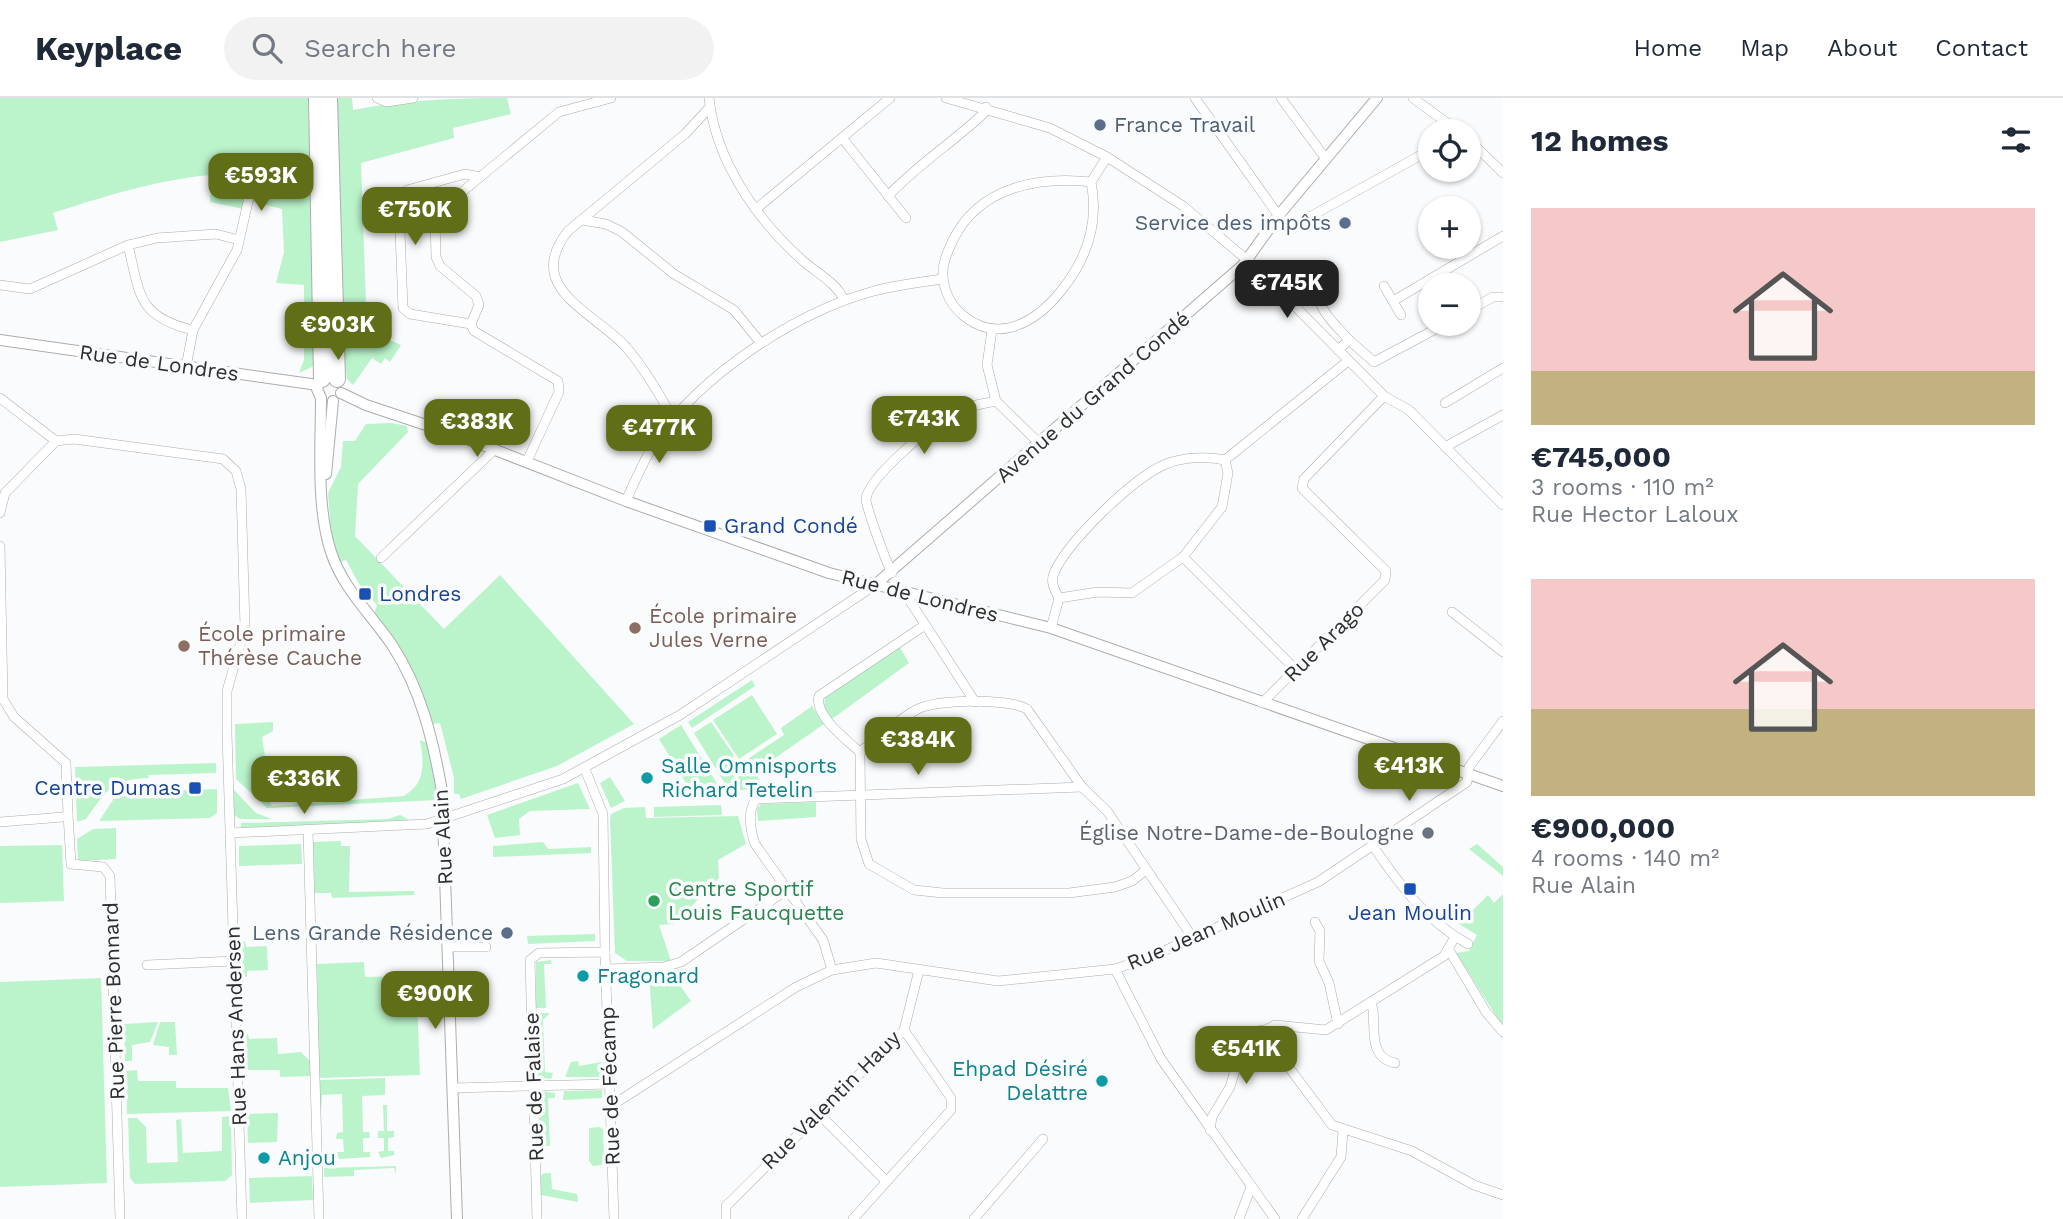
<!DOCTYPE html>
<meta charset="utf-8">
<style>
body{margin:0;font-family:"Work Sans",sans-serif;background:#f2f2f3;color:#1f2937;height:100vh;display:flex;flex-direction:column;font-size:26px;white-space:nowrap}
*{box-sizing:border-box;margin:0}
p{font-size:23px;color:#747a83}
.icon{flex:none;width:38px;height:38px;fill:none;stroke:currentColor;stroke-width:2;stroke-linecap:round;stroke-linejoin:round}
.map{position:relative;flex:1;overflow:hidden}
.details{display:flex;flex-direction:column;background:#fff;width:560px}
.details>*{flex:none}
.tools{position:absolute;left:1418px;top:21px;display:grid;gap:14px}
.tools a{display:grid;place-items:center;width:63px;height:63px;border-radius:50%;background:#fff;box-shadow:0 2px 5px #0004;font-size:35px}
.price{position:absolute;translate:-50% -60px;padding:0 16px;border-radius:14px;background:#616e18;color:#fff;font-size:23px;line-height:46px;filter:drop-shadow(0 2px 4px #0008)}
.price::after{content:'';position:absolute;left:50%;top:42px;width:21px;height:16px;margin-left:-10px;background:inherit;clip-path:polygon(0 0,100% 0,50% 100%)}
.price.on{background:#222;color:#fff}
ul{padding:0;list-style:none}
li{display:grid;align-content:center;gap:14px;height:371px;padding:0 28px}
li span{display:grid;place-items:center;height:217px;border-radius:0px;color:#555}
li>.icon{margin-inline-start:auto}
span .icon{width:126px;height:126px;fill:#fffc;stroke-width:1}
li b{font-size:30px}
h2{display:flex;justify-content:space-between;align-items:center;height:84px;padding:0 28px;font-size:30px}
header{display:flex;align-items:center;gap:42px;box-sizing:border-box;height:98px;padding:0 35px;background:#fff;border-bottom:2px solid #e0e1e3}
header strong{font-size:33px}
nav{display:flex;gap:38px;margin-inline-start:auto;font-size:24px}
.search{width:490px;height:63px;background:#f2f2f3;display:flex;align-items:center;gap:18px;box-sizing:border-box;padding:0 24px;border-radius:38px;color:#747a83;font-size:26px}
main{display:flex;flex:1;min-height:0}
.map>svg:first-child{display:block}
.green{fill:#bbf4cb}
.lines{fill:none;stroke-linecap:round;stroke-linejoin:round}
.minor-casing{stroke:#acacad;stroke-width:10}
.tertiary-casing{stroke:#acacad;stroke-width:12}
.motorway-casing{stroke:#acacad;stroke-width:18}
.minor{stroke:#fff;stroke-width:9}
.tertiary{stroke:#fff;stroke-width:10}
.motorway{stroke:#fff;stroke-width:16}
.service-dot{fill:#5c6f8a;stroke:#fafbfc;stroke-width:2.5}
.transit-dot{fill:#1a4fb4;stroke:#fafbfc;stroke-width:2.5}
.education-dot{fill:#8d6e63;stroke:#fafbfc;stroke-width:2.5}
.culture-dot{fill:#0f9aa8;stroke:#fafbfc;stroke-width:2.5}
.worship-dot{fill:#6b7280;stroke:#fafbfc;stroke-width:2.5}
.leisure-dot{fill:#2e9e5b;stroke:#fafbfc;stroke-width:2.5}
.labels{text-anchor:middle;stroke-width:7;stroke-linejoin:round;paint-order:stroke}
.service-label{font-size:21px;fill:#4e5e75;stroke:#fafbfc;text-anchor:end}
.street-label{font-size:21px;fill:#2d2e2e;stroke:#fafbfc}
.transit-label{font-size:21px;fill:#164399;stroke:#fafbfc;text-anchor:start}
.education-label{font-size:21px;fill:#785e54;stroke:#fafbfc;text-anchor:start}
.culture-label{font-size:21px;fill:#0d838f;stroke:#fafbfc;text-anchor:start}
.worship-label{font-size:21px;fill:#5b616d;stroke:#fafbfc;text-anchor:end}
.leisure-label{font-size:21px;fill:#27864d;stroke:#fafbfc;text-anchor:start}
</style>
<header>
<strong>Keyplace</strong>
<div class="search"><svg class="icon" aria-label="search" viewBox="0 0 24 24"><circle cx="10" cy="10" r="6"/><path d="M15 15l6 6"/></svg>Search here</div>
<nav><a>Home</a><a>Map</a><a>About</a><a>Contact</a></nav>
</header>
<main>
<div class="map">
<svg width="1503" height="1121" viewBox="0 0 1503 1121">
<rect width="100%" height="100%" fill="#fafbfc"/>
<g class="green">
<path d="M0 0H308L316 263 312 269 299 275 304 262V187L276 185 284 154 282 111 247 102 244 111 210 104 211 77C156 82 106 98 53 115L58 132 0 144Z"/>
<path d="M336 0H352L353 12C405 2 453 0 507 0L511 16 453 30 454 40 361 65 367 232 401 247 390 264 385 260 381 266 372 260 353 287 347 281 345 266Z"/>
<path d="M392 325 407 328 408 334 358 386 355 438 444 531 500 477 634 626 557 668 461 701 459 696H454V680L440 625 433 626C421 583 402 549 374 516L377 507 359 486 346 462 340 464 331 434 328 395 341 369 343 343H355L366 326Z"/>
<polygon points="899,548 909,565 832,621 824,610 825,600"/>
<polygon points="752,582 755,588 692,630 688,624"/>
<polygon points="752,597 777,636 739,661 713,622"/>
<polygon points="812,608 824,626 755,674 764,691 739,692 737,668 784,637 781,630"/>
<path d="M273 624V633L262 639 269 685 267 700 272 708 404 698C426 685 424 665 420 642L429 646 438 702 267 710 236 681 235 626Z"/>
<polygon points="711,624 733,656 735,692 729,692 694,635"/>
<polygon points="681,627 724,697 694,698 659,641"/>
<path d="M216 665V675L148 677 149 680C112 681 106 693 86 721L77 724 75 669Z"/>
<polygon points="610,679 625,703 611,710 600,685"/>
<polygon points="578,685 590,711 530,713 519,721 520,737 495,740 487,717"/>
<polygon points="131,690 157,690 157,693 217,691 217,715 210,720 99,723 115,699"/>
<polygon points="233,691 256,715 272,721 240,721 234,717"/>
<polygon points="816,704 816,719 758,723 757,711 761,706"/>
<polygon points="721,707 722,717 654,719 654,709"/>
<polygon points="645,709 646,720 738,718 746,746 718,762 719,780 674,826 659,827 671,863 627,863 615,855 610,721 611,716 624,710"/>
<polygon points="400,717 413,724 241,732 241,725 388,721"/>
<polygon points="116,730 116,761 78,763 77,741 93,731"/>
<polygon points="341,743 341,748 350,748 349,794 414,793 414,797 332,800 331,795 315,795 313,744"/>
<polygon points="543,744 548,751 591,749 591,755 493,759 493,748"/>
<polygon points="301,746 302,766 239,768 239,748"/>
<polygon points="1477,746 1503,769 1503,778 1469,751"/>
<polygon points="62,747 64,803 0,805 0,748"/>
<polygon points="1503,796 1503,929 1456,855 1469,853 1477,837 1459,826 1488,797 1494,805"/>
<polygon points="595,836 595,843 528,846 527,838"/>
<polygon points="245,843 246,849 267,848 268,872 247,873 247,879 243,879 241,844"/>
<polygon points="551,862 552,866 544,866 546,910 536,910 536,864"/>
<polygon points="364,864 365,879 416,878 420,977 319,980 317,866"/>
<polygon points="672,876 691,903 653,931 649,878"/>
<polygon points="101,880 107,1085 0,1089 0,884"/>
<polygon points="536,915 550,915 543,922 545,974 553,975 551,981 538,979"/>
<polygon points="158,924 150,944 132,947 132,963 125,963 124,926"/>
<polygon points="160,924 175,924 177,957 169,957 169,949 153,947"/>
<polygon points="245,936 248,936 249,941 277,940 278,956 301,954 310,963 310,978 280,979 280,972 246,972"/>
<polygon points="578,963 579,968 601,964 602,979 565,979 571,964"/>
<polygon points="137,972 138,983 176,983 176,990 228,990 231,1013 127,1016 126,973"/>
<polygon points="385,980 385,997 362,998 363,1034 369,1034 370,1040 363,1040 363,1054 370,1054 370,1059 339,1061 337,1054 344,1054 343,1041 336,1041 337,1035 343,1034 342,996 322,997 320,1031 319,982"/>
<polygon points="602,992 602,1000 563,1002 564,993"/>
<polygon points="540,993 555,995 555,1000 548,1000 550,1048 540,1048"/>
<polygon points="383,1007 387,1007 387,1033 394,1033 394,1039 388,1040 388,1053 394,1053 394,1057 381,1060 378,1054 384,1053 384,1040 378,1040 378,1033 384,1033"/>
<polygon points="278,1015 277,1044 248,1045 247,1016"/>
<polygon points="231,1018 232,1077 225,1083 135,1086 130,1080 128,1020 137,1020 146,1029 147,1065 178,1064 176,1022 181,1021 183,1055 222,1053 222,1019"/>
<polygon points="599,1029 603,1031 604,1063 601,1067 593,1068 589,1063 589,1030"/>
<polygon points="396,1068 396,1076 394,1070 354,1072 354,1078 324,1079 324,1070"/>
<polygon points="544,1075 551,1075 552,1091 577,1096 578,1104 541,1097 541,1078"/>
<polygon points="312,1078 313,1102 250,1105 249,1080"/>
</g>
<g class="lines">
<defs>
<g id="minor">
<polyline points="377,0 386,4 413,0"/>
<path d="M709 0C716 63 756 121 802 162 815 174 837 185 844 202"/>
<polyline points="946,0 1050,30 1107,59 1183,108 1259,172 1384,298 1409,312 1503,407"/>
<polyline points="1195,0 1288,131 1430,52"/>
<polyline points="1281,0 1326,61"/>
<polyline points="1413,0 1458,33"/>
<polyline points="843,41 906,120"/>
<polyline points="1468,41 1503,75"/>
<path d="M1091 84C1099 124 1087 161 1061 193 1037 223 1000 246 965 219 952 209 944 194 943 178 942 165 948 153 953 142 979 89 1038 78 1091 84L1107 59"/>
<path d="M888 98C917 67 952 45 983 16L986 9"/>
<polyline points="756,111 890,0"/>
<polyline points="582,122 606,126 622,134 674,176 734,212 760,244"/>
<path d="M128 147C140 196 137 219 193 232"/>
<polyline points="0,187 30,191 128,147 157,140 216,136 239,142"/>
<polyline points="1384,188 1401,217"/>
<path d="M1319 196C1318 213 1339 230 1349 242L1338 252"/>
<polyline points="1393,203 1503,138"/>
<polyline points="1468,213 1493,199 1503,199"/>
<polyline points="471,226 479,207 476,198 440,168 436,159 435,122 440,112 559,14 611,0"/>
<polyline points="471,226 410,216 403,210 399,107 407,92 465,76 480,79"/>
<polyline points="471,226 474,233 558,283 559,294 527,363"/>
<polyline points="992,232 987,267 996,303"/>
<polyline points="1349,242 1374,264 1445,226"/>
<polyline points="186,269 193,232 237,152 253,82"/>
<polyline points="0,300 56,343"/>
<polyline points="1445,305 1503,270"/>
<path d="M673 321C659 295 645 271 626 249 593 213 523 190 568 133L685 36 710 9"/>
<polyline points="56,343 74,341 223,361 236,373 241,391 245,529 227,593 227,635 242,1121"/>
<polyline points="1445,349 1503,317"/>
<path d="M626 403C635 383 643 363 655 345 700 277 796 214 874 193 897 187 920 184 943 181"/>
<polyline points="0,415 5,395 56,343"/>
<polyline points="0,448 3,601 14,619 66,665 68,716 63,719 0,724"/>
<polyline points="1183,459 1297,573"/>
<polyline points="381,460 495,351"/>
<path d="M892 475C887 466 865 407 866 400 871 377 930 329 950 317 964 309 980 306 996 303L1040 346"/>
<polyline points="908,495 908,500 975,604"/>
<polyline points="1059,500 1098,494 1132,495 1183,459 1222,409 1228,375 1225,362 1348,263"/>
<path d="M1059 500C1055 493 1050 484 1054 475 1068 443 1134 379 1166 366 1183 359 1207 358 1225 362"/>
<polyline points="1452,514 1503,554"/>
<polyline points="1051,530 1059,500"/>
<polyline points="1262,605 1385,482 1386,473 1302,390 1304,381 1384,298"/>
<path d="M860 654C847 642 814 618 819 598L925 527"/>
<polyline points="585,671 603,716 605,854"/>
<polyline points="68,716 71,766 103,769 110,778 120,1121"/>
<polyline points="308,732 319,1121"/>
<polyline points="230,735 427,726 563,681 680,617 875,487"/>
<path d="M1373 748C1399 786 1427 824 1468 846"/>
<path d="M1146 772 1132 783 1115 789 1069 795H943L914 792 869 766 861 741 860 654C878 640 896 623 916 612 935 601 1008 600 1027 611L1082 689 1107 713 1191 837 1193 842"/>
<polyline points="1315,824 1320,833 1319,863 1329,885 1338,926"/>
<polyline points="448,849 486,849"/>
<polyline points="1449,852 1486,914 1503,934"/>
<polyline points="147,867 234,863"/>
<polyline points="606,871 664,869 681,864 788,791"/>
<polyline points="1115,871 1161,961 1275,1121"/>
<path d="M832 872 823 842 755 746C750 731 747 714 756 701L1082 689"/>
<path d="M1370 905 1373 911C1375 932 1369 960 1395 965"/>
<polyline points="1261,932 1332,1027 1412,1053 1474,1087 1503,1097"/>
<polyline points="453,990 610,986"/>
<polyline points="611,1008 796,889 832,872 876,865 998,883 1115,871 1148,860 1318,784 1467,684 1469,669 1503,623"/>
<polyline points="819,1016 886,1083"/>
<polyline points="1210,1032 1212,1019 1230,989 1242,949 1248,941 1275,927 1326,932 1444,858 1455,839"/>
<polyline points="537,1121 530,862 539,855 605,854 614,1121"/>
<polyline points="726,1121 726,1108 904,932 919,872"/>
<polyline points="853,1121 951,1012 951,1000 904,932"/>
<polyline points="974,1121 1043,1041"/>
<polyline points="1239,1121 1251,1089"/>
<polyline points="1302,1121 1341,1059 1343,1033"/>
</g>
<g id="tertiary">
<polyline points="0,242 318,287"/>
<path d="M328 279 319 284 317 291 321 300C321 348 316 409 331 454 343 491 371 516 392 547 421 591 433 642 442 693L457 1121"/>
<polyline points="341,295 366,307 462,339 626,403 829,475 1051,530 1503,688"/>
<polyline points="326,376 333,303"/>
<polyline points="875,487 1243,167 1279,117 1377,0"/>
</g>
<g id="motorway">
<polyline points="317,0 322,281"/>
<polyline points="329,0 337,281"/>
</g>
</defs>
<use href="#minor" class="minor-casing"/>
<use href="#tertiary" class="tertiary-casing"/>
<use href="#motorway" class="motorway-casing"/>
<use href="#minor" class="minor"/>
<use href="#tertiary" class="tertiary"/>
<use href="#motorway" class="motorway"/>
</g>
<g class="service-dot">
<circle cx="1100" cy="27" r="7"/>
<circle cx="1345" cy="125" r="7"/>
<circle cx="507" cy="835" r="7"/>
</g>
<g class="transit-dot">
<rect x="703" y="421" width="14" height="14" rx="3.5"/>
<rect x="358" y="489" width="14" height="14" rx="3.5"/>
<rect x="188" y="683" width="14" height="14" rx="3.5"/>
<rect x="1403" y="784" width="14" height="14" rx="3.5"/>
</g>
<g class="education-dot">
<circle cx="635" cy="530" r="7"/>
<circle cx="184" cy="548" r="7"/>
</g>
<g class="culture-dot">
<circle cx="647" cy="680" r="7"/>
<circle cx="583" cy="878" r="7"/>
<circle cx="1102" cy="983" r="7"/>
<circle cx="264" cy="1060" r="7"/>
</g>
<circle class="worship-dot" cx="1428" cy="735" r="7"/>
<circle class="leisure-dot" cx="654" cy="803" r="7"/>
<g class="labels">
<g class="service-label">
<text x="1114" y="34" text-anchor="start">France Travail</text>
<text x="1331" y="132">Service des impôts</text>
<text x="493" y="842">Lens Grande Résidence</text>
</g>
<g class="street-label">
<text transform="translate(159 265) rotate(8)" y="7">Rue de Londres</text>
<text transform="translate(1093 299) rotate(-41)" y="7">Avenue du Grand Condé</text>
<text transform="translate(920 498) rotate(14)" y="7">Rue de Londres</text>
<text transform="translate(1324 544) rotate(-45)" y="7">Rue Arago</text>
<text transform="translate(443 739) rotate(-93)" y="7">Rue Alain</text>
<text transform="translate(1206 833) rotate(-23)" y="7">Rue Jean Moulin</text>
<text transform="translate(114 903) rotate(-92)" y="7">Rue Pierre Bonnard</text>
<text transform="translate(236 928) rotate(-92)" y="7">Rue Hans Andersen</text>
<text transform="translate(610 988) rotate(-92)" y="7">Rue de Fécamp</text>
<text transform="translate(534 989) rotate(-92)" y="7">Rue de Falaise</text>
<text transform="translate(831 1002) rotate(-45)" y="7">Rue Valentin Hauy</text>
</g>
<g class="transit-label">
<text x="724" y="435">Grand Condé</text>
<text x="379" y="503">Londres</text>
<text x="181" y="697" text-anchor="end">Centre Dumas</text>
<text x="1410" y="822" text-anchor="middle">Jean Moulin</text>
</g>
<g class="education-label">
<text x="649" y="525">École primaire<tspan x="649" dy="24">Jules Verne</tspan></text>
<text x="198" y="543">École primaire<tspan x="198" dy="24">Thérèse Cauche</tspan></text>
</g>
<g class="culture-label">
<text x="661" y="675">Salle Omnisports<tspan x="661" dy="24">Richard Tetelin</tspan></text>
<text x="597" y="885">Fragonard</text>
<text x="1088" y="978" text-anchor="end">Ehpad Désiré<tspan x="1088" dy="24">Delattre</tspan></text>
<text x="278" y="1067">Anjou</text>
</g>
<g class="worship-label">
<text x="1414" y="742">Église Notre-Dame-de-Boulogne</text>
</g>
<g class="leisure-label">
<text x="668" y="798">Centre Sportif<tspan x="668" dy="24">Louis Faucquette</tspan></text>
</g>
</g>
</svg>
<div class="tools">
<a><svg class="icon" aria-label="locate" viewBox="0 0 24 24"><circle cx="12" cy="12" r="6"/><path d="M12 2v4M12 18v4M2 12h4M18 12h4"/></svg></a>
<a>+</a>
<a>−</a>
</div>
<b class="price" style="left:261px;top:115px">€593K</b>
<b class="price" style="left:415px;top:149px">€750K</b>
<b class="price on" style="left:1287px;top:222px">€745K</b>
<b class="price" style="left:338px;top:264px">€903K</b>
<b class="price" style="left:924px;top:358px">€743K</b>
<b class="price" style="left:477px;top:361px">€383K</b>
<b class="price" style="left:659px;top:367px">€477K</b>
<b class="price" style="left:918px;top:679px">€384K</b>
<b class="price" style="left:1409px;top:705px">€413K</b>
<b class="price" style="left:304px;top:718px">€336K</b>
<b class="price" style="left:435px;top:933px">€900K</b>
<b class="price" style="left:1246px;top:988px">€541K</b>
</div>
<section class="details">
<h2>12 homes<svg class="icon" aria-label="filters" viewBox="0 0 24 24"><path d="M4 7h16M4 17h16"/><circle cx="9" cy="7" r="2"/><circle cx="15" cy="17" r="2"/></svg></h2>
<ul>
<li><span style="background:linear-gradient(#f6c9c9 75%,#c2b280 0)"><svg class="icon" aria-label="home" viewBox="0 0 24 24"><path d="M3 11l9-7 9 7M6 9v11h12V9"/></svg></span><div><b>€745,000</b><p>3 rooms · 110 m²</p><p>Rue Hector Laloux</p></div></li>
<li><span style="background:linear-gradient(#f6c9c9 60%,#c2b280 0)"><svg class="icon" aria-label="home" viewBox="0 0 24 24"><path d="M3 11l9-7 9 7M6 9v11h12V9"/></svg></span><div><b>€900,000</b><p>4 rooms · 140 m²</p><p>Rue Alain</p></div></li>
</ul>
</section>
</main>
